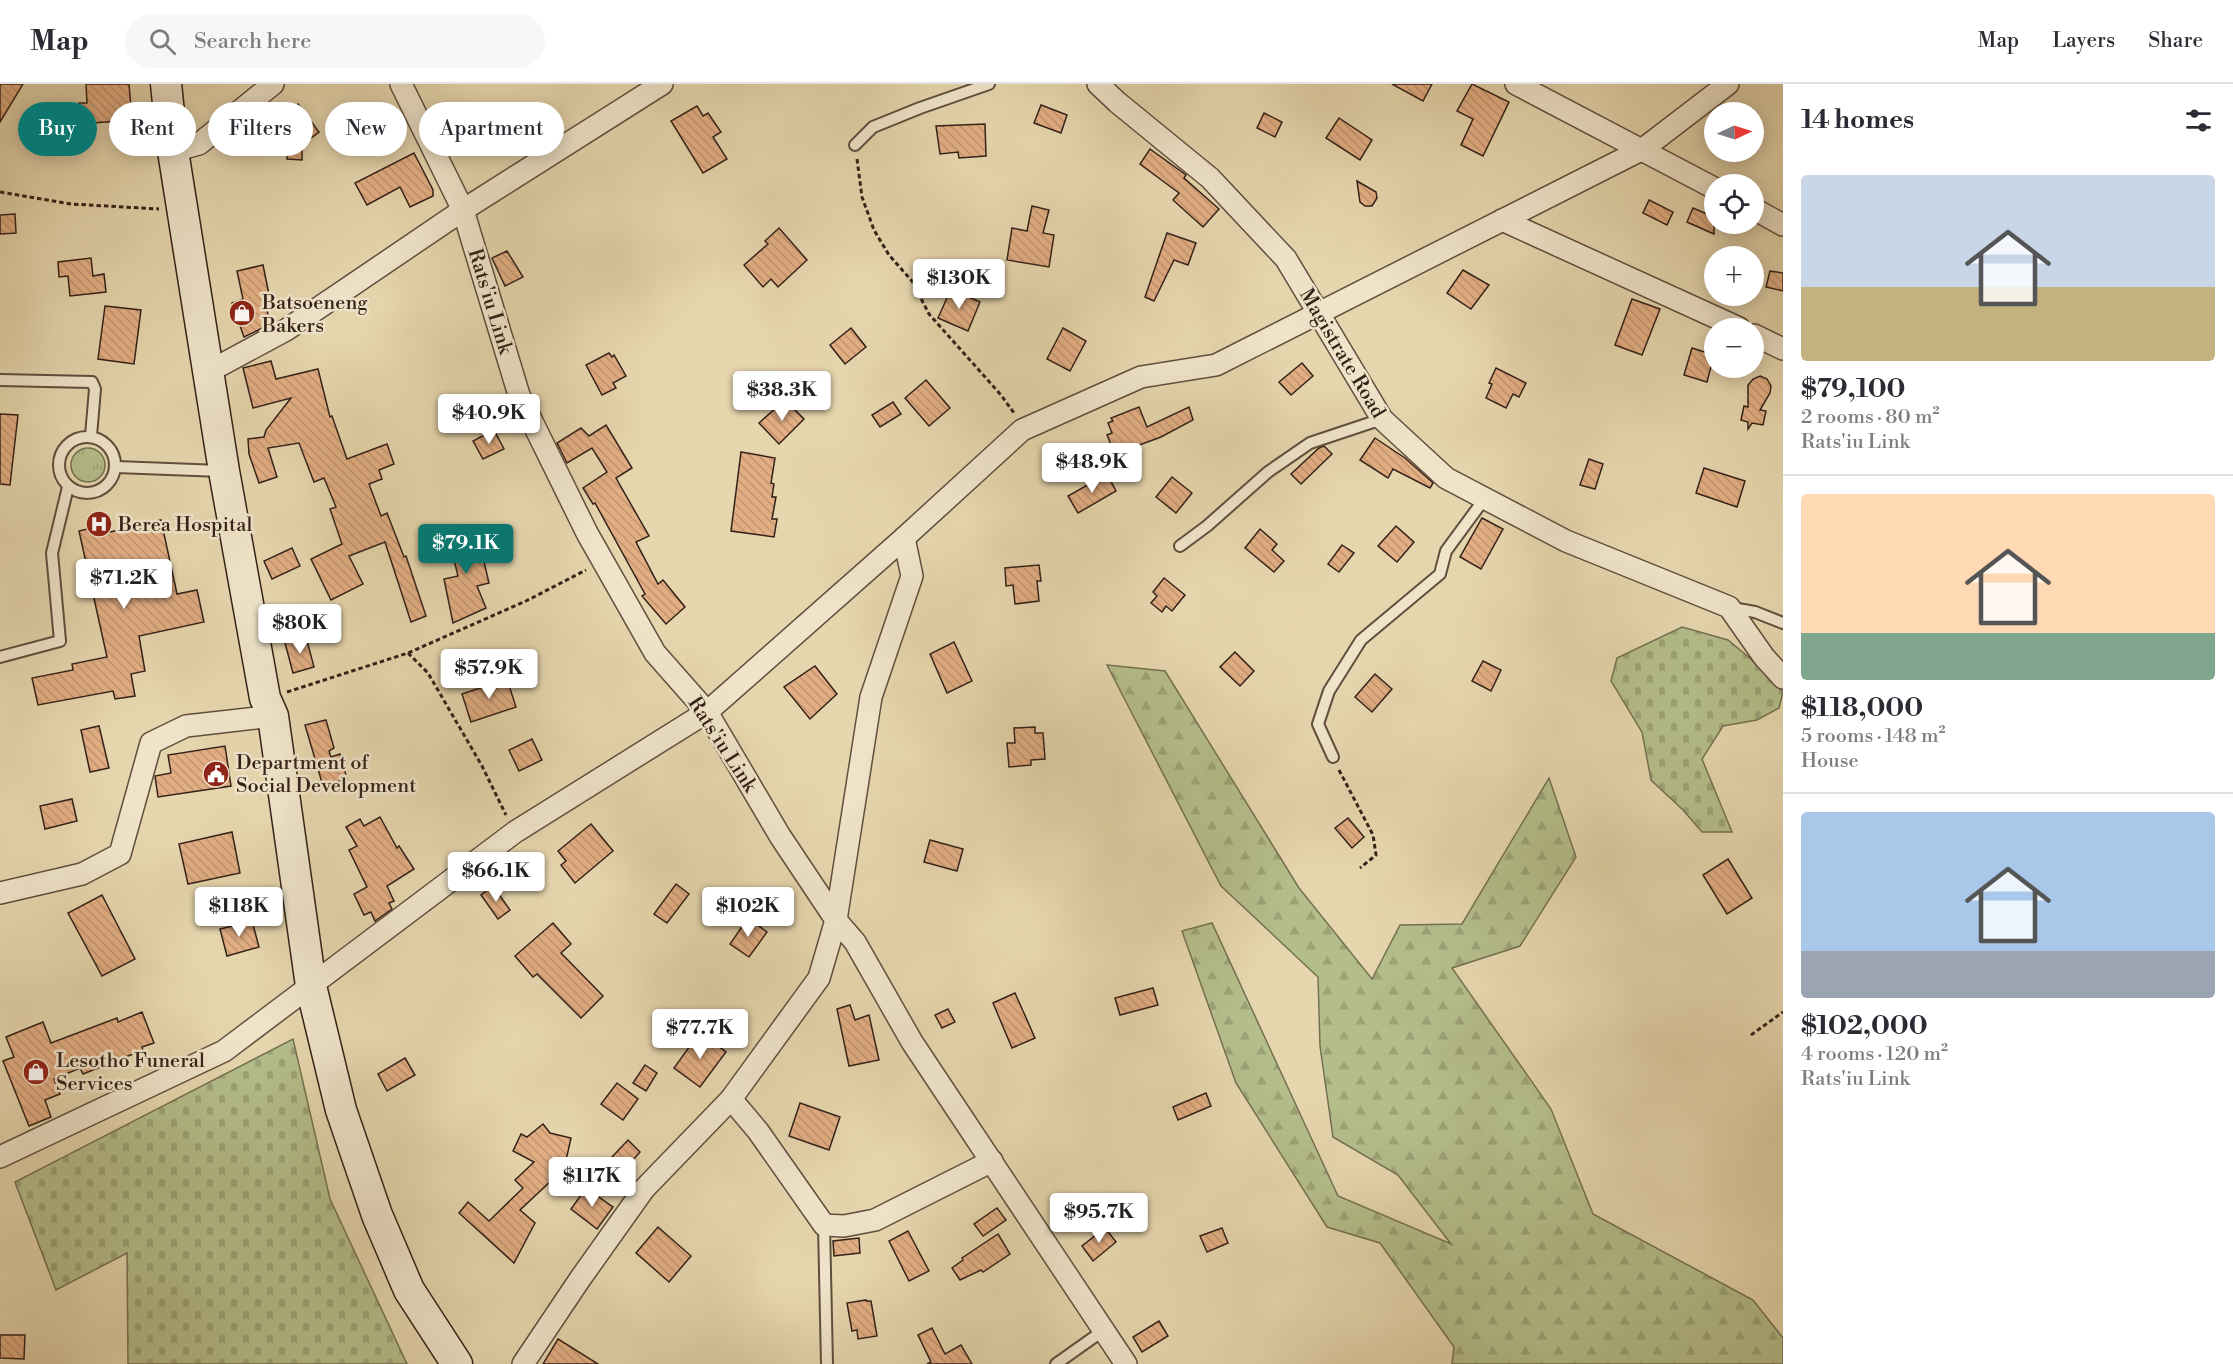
<!DOCTYPE html>
<meta charset="utf-8">
<style>
body{margin:0;font-family:"Libre Bodoni",serif;background:#f7f7f7;color:#2b2b33;height:100vh;display:flex;flex-direction:column;font-size:22px;white-space:nowrap}
*{box-sizing:border-box;margin:0}
p{font-size:20px;color:#7c7c81}
.icon{flex:none;width:33px;height:33px;fill:none;stroke:currentColor;stroke-width:2;stroke-linecap:round;stroke-linejoin:round}
.map{position:relative;flex:1;overflow:hidden}
.panel{display:flex;flex-direction:column;background:#fff;width:450px}
.panel>*{flex:none}
.banner{position:absolute;left:18px;top:18px;width:570px;height:54px;display:flex;gap:12px}
.needle{width:39px;rotate:86deg}
.tools{position:absolute;left:1704px;top:18px;display:grid;gap:12px}
.tools a{display:grid;place-items:center;width:60px;height:60px;border-radius:50%;background:#fff;box-shadow:0 3px 15px #0003;font-size:30px}
.price{position:absolute;translate:-50% -51px;padding:0 14px;border-radius:6px;background:#fff;color:#222;font-size:20px;line-height:39px;filter:drop-shadow(0 2px 3px #0008)}
.price::after{content:'';position:absolute;left:50%;top:36px;width:18px;height:14px;margin-left:-9px;background:inherit;clip-path:polygon(0 0,100% 0,50% 100%)}
.price.current{background:#0f766e;color:#fff}
ul{padding:0;list-style:none}
li{display:grid;align-content:center;gap:12px;height:318px;padding:0 18px}
li+li{border-top:2px solid #e1e1e2}
li span{display:grid;place-items:center;height:186px;border-radius:6px;color:#555}
li>.icon{margin-inline-start:auto}
span .icon{width:108px;height:108px;fill:#fffc;stroke-width:1}
li b{font-size:26px}
h2{display:flex;justify-content:space-between;align-items:center;height:72px;padding:0 18px;font-size:26px}
.tag{padding:0 21px;border-radius:27px;background:#fff;box-shadow:0 3px 15px #0003;font-size:21px;line-height:54px}
.tag.current{background:#0f766e;color:#fff}
header{display:flex;align-items:center;gap:36px;box-sizing:border-box;height:84px;padding:0 30px;background:#fff;border-bottom:2px solid #e1e1e2}
header strong{font-size:28px}
nav{display:flex;gap:33px;margin-inline-start:auto;font-size:21px}
.search{width:420px;height:54px;background:#f7f7f7;display:flex;align-items:center;gap:15px;box-sizing:border-box;padding:0 21px;border-radius:33px;color:#7c7c81;font-size:22px}
main{display:flex;flex:1;min-height:0}
.map>svg:first-child{display:block}
.grass{fill:url(#grass-tufts);stroke:#747052;stroke-width:1.5}
.forest{fill:url(#forest-firs);stroke:#747052;stroke-width:1.5}
.cemetery{fill:url(#cemetery-stones);stroke:#747052;stroke-width:1.5}
.building{fill:url(#building-back-hatch);stroke:#342118;stroke-width:1.5}
.lines{fill:none;stroke-linecap:round;stroke-linejoin:round}
.service-casing{stroke:#604e3e;stroke-width:14}
.minor-casing{stroke:#604e3e;stroke-width:24}
.secondary-casing{stroke:#342118;stroke-width:33}
.path{stroke:#342118;stroke-width:3;stroke-dasharray:4.5 3;stroke-linecap:butt}
.service{stroke:#efe4ca;stroke-width:10}
.minor{stroke:#efe4ca;stroke-width:21}
.secondary{stroke:#efe4ca;stroke-width:30}
.labels{text-anchor:middle;stroke-width:5;stroke-linejoin:round;paint-order:stroke}
.street-label{font-size:20px;fill:#342118;stroke:#efe4ca}
.poi-label{font-size:20px;fill:#342118;stroke:#efe4ca;text-anchor:start}
</style>
<header>
<strong>Map</strong>
<div class="search"><svg class="icon" aria-label="search" viewBox="0 0 24 24"><circle cx="10" cy="10" r="6"/><path d="M15 15l6 6"/></svg>Search here</div>
<nav><a>Map</a><a>Layers</a><a>Share</a></nav>
</header>
<main>
<div class="map">
<svg width="1783" height="1280" viewBox="0 0 1783 1280">
<defs>
<pattern id="grass-tufts" width="24" height="20" patternUnits="userSpaceOnUse" patternTransform="scale(1.5)"><rect width="24" height="20" fill="#b4be8b"/><path d="M3 7l-1-3M5 7V3M7 7l1-3M15 17l-1-3M17 17v-4M19 17l1-3" fill="none" stroke="#9ba377"/></pattern>
<pattern id="forest-firs" width="22" height="20" patternUnits="userSpaceOnUse" patternTransform="scale(1.5)"><rect width="22" height="20" fill="#b4be8b"/><path d="M5 1l3.5 6h-7zM16 11l3.5 6h-7z" fill="#9ba377"/></pattern>
<pattern id="cemetery-stones" width="16" height="16" patternUnits="userSpaceOnUse" patternTransform="scale(1.5)"><rect width="16" height="16" fill="#b4be8b"/><path d="M2 7V4a2 2 0 0 1 4 0v3zM10 15v-3a2 2 0 0 1 4 0v3z" fill="#9ba377"/></pattern>
<pattern id="building-back-hatch" width="6" height="6" patternUnits="userSpaceOnUse" patternTransform="scale(1.5)"><rect width="6" height="6" fill="#e2ae83"/><path d="M-1 5l2 2M0 0l6 6M5-1l2 2" fill="none" stroke="#c29570"/></pattern>
</defs>
<rect width="100%" height="100%" fill="#e6d6ae"/>
<filter id="stains"><feTurbulence type="fractalNoise" baseFrequency=".00333" numOctaves="4"/><feColorMatrix values="0 0 0 0 .2 0 0 0 0 .09 0 0 0 0 .02 0 0 0 .5 -.17"/></filter>
<radialGradient id="worn" r=".72"><stop offset=".6" stop-color="#630" stop-opacity="0"/><stop offset="1" stop-color="#630" stop-opacity=".3"/></radialGradient>
<circle class="grass" cx="88" cy="381" r="17"/>
<polygon class="forest" points="1107,581 1165,587 1299,804 1372,895 1400,841 1462,840 1549,694 1576,773 1520,862 1452,884 1551,1025 1593,1130 1753,1216 1783,1254 1783,1280 1452,1280 1454,1263 1380,1159 1327,1143 1236,999 1182,847 1212,839 1338,1112 1451,1160 1398,1091 1333,1053 1320,962 1318,893 1221,802"/>
<g class="cemetery">
<polygon points="1682,543 1728,556 1758,581 1783,608 1779,624 1757,636 1723,642 1702,675 1732,748 1702,748 1683,726 1651,696 1642,648 1611,597 1617,574"/>
<polygon points="293,955 330,1115 407,1280 128,1280 127,1169 56,1206 15,1098"/>
</g>
<g class="building">
<polygon points="0,0 23,0 0,38"/>
<polygon points="86,0 129,0 132,36 80,40 79,19 87,19"/>
<polygon points="1392,0 1432,0 1423,17"/>
<polygon points="1472,0 1509,18 1483,72 1461,61 1473,35 1457,27"/>
<polygon points="298,20 319,48 302,61 302,76 287,75 289,46 279,34"/>
<polygon points="1041,21 1067,31 1061,49 1034,39"/>
<polygon points="697,22 703,32 708,29 721,48 713,53 727,75 703,89 671,37"/>
<polygon points="1264,29 1282,38 1275,53 1257,44"/>
<polygon points="1339,34 1372,56 1360,76 1326,54"/>
<polygon points="985,40 986,72 959,74 958,68 940,70 936,42"/>
<polygon points="1150,65 1186,91 1184,94 1219,125 1203,143 1173,116 1179,109 1140,80"/>
<polygon points="414,69 433,106 433,112 410,123 400,103 367,121 355,99"/>
<polygon points="1357,97 1376,108 1377,114 1372,122 1365,122 1360,118"/>
<polygon points="1649,116 1673,128 1667,141 1643,129"/>
<polygon points="1032,122 1049,126 1043,149 1054,151 1049,183 1007,176 1012,144 1027,147"/>
<polygon points="1693,124 1714,133 1714,150 1687,138"/>
<polygon points="15,130 16,149 0,150 0,131"/>
<polygon points="779,144 807,176 778,203 771,195 763,203 744,181 768,160 765,157"/>
<polygon points="1167,149 1196,159 1188,181 1174,176 1154,217 1145,213"/>
<polygon points="507,167 523,193 505,202 492,174"/>
<polygon points="91,174 93,192 104,190 106,208 70,212 68,192 59,193 58,178"/>
<polygon points="263,181 272,225 267,227 271,240 244,253 232,219 243,215 237,187"/>
<polygon points="1463,186 1489,201 1471,225 1447,209"/>
<polygon points="1770,187 1783,189 1783,207 1766,203"/>
<polygon points="951,205 980,218 968,247 938,234"/>
<polygon points="1632,215 1660,225 1642,271 1615,261"/>
<polygon points="105,222 141,226 134,280 98,275"/>
<polygon points="851,244 866,263 845,280 830,261"/>
<polygon points="1063,244 1086,257 1070,287 1047,275"/>
<polygon points="1692,264 1714,271 1707,298 1684,291"/>
<polygon points="609,269 612,273 614,271 626,292 613,299 616,304 602,311 586,281"/>
<polygon points="271,277 276,295 318,285 330,333 332,332 347,375 387,360 394,380 379,386 382,395 369,400 381,432 387,429 404,473 406,472 426,532 411,538 385,458 349,472 363,500 331,516 311,475 342,460 330,425 336,423 324,394 314,398 299,359 268,364 277,393 259,399 249,370 248,355 264,353 266,346 291,314 253,324 243,284"/>
<polygon points="1302,279 1313,292 1291,311 1279,298"/>
<polygon points="1496,284 1526,299 1519,313 1513,310 1506,324 1486,314 1492,300 1489,299"/>
<polygon points="1760,292 1767,295 1771,302 1770,309 1760,326 1766,327 1763,341 1752,339 1748,345 1748,338 1741,336 1744,322 1748,323 1748,301 1753,295"/>
<polygon points="926,296 950,324 929,342 905,314"/>
<polygon points="785,316 804,335 779,360 759,339"/>
<polygon points="893,318 901,330 880,343 872,331"/>
<polygon points="1139,323 1147,343 1189,323 1193,336 1161,353 1115,370 1107,351 1112,349 1108,339 1113,337 1111,334"/>
<polygon points="0,330 18,331 10,401 0,400"/>
<polygon points="606,341 632,384 616,394 649,452 636,458 658,500 663,496 685,523 666,540 642,512 645,510 595,419 593,420 583,404 607,388 592,364 567,379 557,359 581,344 589,352"/>
<polygon points="494,346 504,365 483,375 473,357"/>
<polygon points="1375,354 1405,374 1432,398 1433,399 1430,404 1393,385 1388,394 1360,376"/>
<polygon points="1324,362 1332,370 1301,400 1291,390 1319,364"/>
<polygon points="741,368 775,374 771,399 774,400 772,413 776,413 772,435 777,435 774,453 731,447"/>
<polygon points="1589,375 1603,380 1595,405 1580,401"/>
<polygon points="1704,384 1745,397 1737,423 1696,409"/>
<polygon points="1107,390 1116,407 1078,429 1068,412"/>
<polygon points="1172,393 1192,409 1176,429 1156,413"/>
<polygon points="1482,434 1503,445 1481,485 1460,473"/>
<polygon points="161,436 177,510 197,506 204,538 139,552 145,587 131,590 135,612 115,615 113,607 38,621 32,594 73,586 72,580 107,573 79,447 108,440 110,448"/>
<polygon points="1396,442 1414,458 1397,478 1378,462"/>
<polygon points="476,444 489,499 477,502 486,524 453,539 444,495 458,492 448,451"/>
<polygon points="1260,445 1277,460 1272,466 1284,477 1274,488 1245,464"/>
<polygon points="1342,461 1354,469 1339,488 1328,480"/>
<polygon points="292,464 300,482 272,495 264,477"/>
<polygon points="1039,481 1041,497 1037,497 1039,517 1015,520 1013,501 1006,502 1005,484"/>
<polygon points="1164,494 1185,511 1172,527 1166,522 1162,528 1151,519 1157,512 1153,508"/>
<polygon points="306,553 314,583 293,589 285,559"/>
<polygon points="954,558 972,597 947,609 930,570"/>
<polygon points="1235,568 1254,587 1240,602 1220,583"/>
<polygon points="1483,577 1501,586 1491,607 1472,597"/>
<polygon points="815,582 837,610 810,635 784,603"/>
<polygon points="1375,590 1392,605 1372,628 1355,613"/>
<polygon points="507,595 516,623 471,638 462,610"/>
<polygon points="326,636 334,664 329,667 331,673 340,670 347,695 323,702 305,641"/>
<polygon points="99,642 109,684 90,688 81,646"/>
<polygon points="1035,643 1035,649 1043,649 1045,675 1031,676 1031,681 1009,683 1007,659 1015,659 1014,644"/>
<polygon points="532,655 542,676 519,687 509,666"/>
<polygon points="225,662 231,702 158,713 155,692 171,689 168,671"/>
<polygon points="72,715 77,737 45,745 40,722"/>
<polygon points="380,733 397,764 399,762 414,785 387,802 394,817 389,819 392,825 375,837 371,828 364,831 354,810 367,803 349,766 357,762 346,743 360,735 364,742"/>
<polygon points="1348,734 1364,753 1352,764 1335,744"/>
<polygon points="591,740 613,767 575,799 561,781 566,777 558,767"/>
<polygon points="232,748 240,789 188,800 179,760"/>
<polygon points="930,756 963,765 957,787 924,778"/>
<polygon points="1728,775 1752,814 1727,830 1703,791"/>
<polygon points="676,800 689,810 667,839 654,830"/>
<polygon points="493,802 510,826 498,835 481,811"/>
<polygon points="102,811 135,875 102,892 68,829"/>
<polygon points="748,834 767,848 749,873 730,860"/>
<polygon points="252,837 259,863 227,872 220,845"/>
<polygon points="553,839 571,860 561,869 603,912 581,934 537,890 533,893 515,872"/>
<polygon points="1153,904 1158,921 1120,931 1115,914"/>
<polygon points="1015,909 1035,954 1012,964 993,919"/>
<polygon points="850,921 855,936 869,931 879,976 849,982 837,925"/>
<polygon points="948,925 955,938 942,944 935,931"/>
<polygon points="142,928 154,959 142,963 143,966 83,990 80,984 54,995 60,1010 45,1016 51,1033 29,1042 3,977 14,973 6,953 43,938 51,959 117,934 118,938"/>
<polygon points="700,948 726,968 700,1003 674,984"/>
<polygon points="405,974 415,991 387,1007 378,990"/>
<polygon points="645,981 657,989 646,1007 633,999"/>
<polygon points="617,999 638,1015 623,1036 601,1020"/>
<polygon points="1206,1009 1211,1022 1178,1036 1173,1023"/>
<polygon points="800,1019 840,1033 829,1066 789,1052"/>
<polygon points="543,1040 550,1049 571,1054 565,1081 556,1098 552,1096 520,1126 535,1139 514,1179 459,1129 468,1118 489,1137 523,1104 515,1096 534,1078 513,1067 521,1050 527,1053"/>
<polygon points="628,1056 640,1068 625,1085 612,1073"/>
<polygon points="586,1104 613,1123 597,1145 571,1125"/>
<polygon points="997,1124 1006,1136 983,1152 974,1140"/>
<polygon points="658,1143 691,1172 669,1198 636,1169"/>
<polygon points="1105,1144 1116,1158 1093,1177 1082,1162"/>
<polygon points="1222,1144 1228,1159 1207,1168 1200,1152"/>
<polygon points="908,1147 929,1187 909,1197 889,1157"/>
<polygon points="998,1150 1010,1170 983,1188 981,1186 960,1196 952,1184 963,1176 962,1174"/>
<polygon points="859,1154 860,1169 834,1172 833,1157"/>
<polygon points="866,1216 866,1217 871,1217 877,1252 858,1255 857,1246 852,1247 847,1219"/>
<polygon points="1159,1237 1168,1252 1142,1268 1133,1253"/>
<polygon points="932,1244 945,1270 961,1261 972,1280 927,1280 931,1278 918,1251"/>
<polygon points="0,1251 25,1251 24,1275 0,1274"/>
<polygon points="558,1255 598,1280 543,1280"/>
</g>
<g class="lines">
<defs>
<g id="service">
<polyline points="855,61 873,43 920,24 989,0"/>
<polyline points="0,296 92,298 95,305 91,352"/>
<circle cx="87" cy="381" r="28"/>
<polyline points="116,383 221,387"/>
<polyline points="1180,462 1207,442 1268,388 1310,359 1382,335"/>
<polyline points="1732,524 1755,528 1783,539"/>
<polyline points="0,573 60,557 52,469 68,403"/>
<polyline points="1333,673 1318,640 1329,607 1361,556 1440,490 1446,467 1485,414"/>
<polyline points="824,1141 827,1280"/>
<polyline points="1056,1280 1104,1246"/>
</g>
<g id="minor">
<polyline points="401,0 463,126 519,311 587,449 655,569 707,628 780,752 836,836 855,858 912,958 1126,1280"/>
<polyline points="1098,0 1117,18 1210,94 1286,175 1382,335 1446,394 1566,457 1729,523 1764,573 1783,594"/>
<polyline points="1516,0 1714,104"/>
<polyline points="173,67 199,60 273,0"/>
<polyline points="1754,125 1783,141"/>
<polyline points="1502,136 1739,244"/>
<polyline points="1754,251 1783,265"/>
<polyline points="208,288 286,246 463,126 662,0"/>
<polyline points="0,809 82,790 120,770 151,659 186,642 273,632"/>
<polyline points="731,1015 758,1047 824,1141 844,1142 875,1136 992,1077"/>
<polyline points="0,1073 224,967 515,748 707,628 904,454 1022,346 1141,293 1216,281 1643,65 1728,0"/>
<polyline points="523,1280 580,1195 644,1105 731,1015 819,894 836,836 871,613 912,492 904,454"/>
</g>
<polyline id="secondary" points="166,0 173,67 224,387 265,614 273,632 311,902 341,1026 377,1131 409,1206 457,1280"/>
</defs>
<use href="#service" class="service-casing"/>
<use href="#minor" class="minor-casing"/>
<use href="#secondary" class="secondary-casing"/>
<g class="path">
<polyline points="857,75 862,113 874,146 889,171 912,197 929,230 1001,311 1014,329"/>
<polyline points="0,108 71,120 159,125"/>
<polyline points="408,569 428,589 482,682 506,731"/>
<polyline points="287,608 408,569 526,517 586,486"/>
<polyline points="1339,686 1373,751 1376,771 1360,784"/>
<polyline points="1751,951 1783,928"/>
</g>
<use href="#service" class="service"/>
<use href="#minor" class="minor"/>
<use href="#secondary" class="secondary"/>
</g>
<defs>
<symbol id="shop-disc" viewBox="-11 -11 22 22"><circle r="9.5" fill="#8f2418" stroke="#efe4ca"/><path d="M-5-2.5h2.3a2.7 3.5 0 0 1 5.4 0H5L5.5 6h-11ZM-1.5-2.5h3a1.5 2.3 0 0 0-3 0Z" fill="#fff"/></symbol>
<symbol id="hospital-disc" viewBox="-11 -11 22 22"><circle r="9.5" fill="#8f2418" stroke="#efe4ca"/><path d="M-5-5h3v3.5h4V-5h3V5h-3V1.5h-4V5h-3Z" fill="#fff"/></symbol>
<symbol id="civic-disc" viewBox="-11 -11 22 22"><circle r="9.5" fill="#8f2418" stroke="#efe4ca"/><path d="M-.6-6.5H3V-4.5H.6V-3L4-1V1h2V6H-6V1h2V-1L-.6-3ZM-1.2 2.5V6h2.4V2.5Z" fill="#fff"/></symbol>
</defs>
<g fill-rule="evenodd">
<use href="#shop-disc" x="227" y="214" width="30" height="30"/>
<use href="#hospital-disc" x="84" y="425" width="30" height="30"/>
<use href="#civic-disc" x="201" y="675" width="30" height="30"/>
<use href="#shop-disc" x="21" y="973" width="30" height="30"/>
</g>
<g class="labels">
<g class="street-label">
<text transform="translate(491 217) rotate(73)" y="7">Rats'iu Link</text>
<text transform="translate(1343 269) rotate(59)" y="7">Magistrate Road</text>
<text transform="translate(723 660) rotate(57)" y="7">Rats'iu Link</text>
</g>
<g class="poi-label">
<text x="262" y="225">Batsoeneng<tspan x="262" dy="23">Bakers</tspan></text>
<text x="118" y="447">Berea Hospital</text>
<text x="236" y="685">Department of<tspan x="236" dy="23">Social Development</tspan></text>
<text x="56" y="983">Lesotho Funeral<tspan x="56" dy="23">Services</tspan></text>
</g>
</g>
<rect width="100%" height="100%" filter="url(#stains)"/>
<rect width="100%" height="100%" fill="url(#worn)"/>
</svg>
<div class="tools">
<a><svg class="needle" viewBox="-14 -14 28 28"><path d="M0-13l5 13h-10z" fill="#e53935"/><path d="M0 13l5-13h-10z" fill="#7c7c81"/></svg></a>
<a><svg class="icon" aria-label="locate" viewBox="0 0 24 24"><circle cx="12" cy="12" r="6"/><path d="M12 2v4M12 18v4M2 12h4M18 12h4"/></svg></a>
<a>+</a>
<a>−</a>
</div>
<b class="price" style="left:959px;top:226px">$130K</b>
<b class="price" style="left:782px;top:338px">$38.3K</b>
<b class="price" style="left:489px;top:361px">$40.9K</b>
<b class="price" style="left:1092px;top:410px">$48.9K</b>
<b class="price current" style="left:466px;top:491px">$79.1K</b>
<b class="price" style="left:124px;top:526px">$71.2K</b>
<b class="price" style="left:300px;top:571px">$80K</b>
<b class="price" style="left:489px;top:616px">$57.9K</b>
<b class="price" style="left:496px;top:819px">$66.1K</b>
<b class="price" style="left:239px;top:854px">$118K</b>
<b class="price" style="left:748px;top:854px">$102K</b>
<b class="price" style="left:700px;top:976px">$77.7K</b>
<b class="price" style="left:592px;top:1124px">$117K</b>
<b class="price" style="left:1099px;top:1160px">$95.7K</b>
<div class="banner">
<a class="tag current">Buy</a>
<a class="tag">Rent</a>
<a class="tag">Filters</a>
<a class="tag">New</a>
<a class="tag">Apartment</a>
</div>
</div>
<section class="panel">
<h2>14 homes<svg class="icon" aria-label="filters" viewBox="0 0 24 24"><path d="M4 7h16M4 17h16"/><circle cx="9" cy="7" r="2"/><circle cx="15" cy="17" r="2"/></svg></h2>
<ul>
<li><span style="background:linear-gradient(#c9d6e8 60%,#c2b280 0)"><svg class="icon" aria-label="home" viewBox="0 0 24 24"><path d="M3 11l9-7 9 7M6 9v11h12V9"/></svg></span><div><b>$79,100</b><p>2 rooms · 80 m²</p><p>Rats'iu Link</p></div></li>
<li><span style="background:linear-gradient(#ffd9b3 75%,#7fa58c 0)"><svg class="icon" aria-label="home" viewBox="0 0 24 24"><path d="M3 11l9-7 9 7M6 9v11h12V9"/></svg></span><div><b>$118,000</b><p>5 rooms · 148 m²</p><p>House</p></div></li>
<li><span style="background:linear-gradient(#a9c7e8 75%,#9aa5b1 0)"><svg class="icon" aria-label="home" viewBox="0 0 24 24"><path d="M3 11l9-7 9 7M6 9v11h12V9"/></svg></span><div><b>$102,000</b><p>4 rooms · 120 m²</p><p>Rats'iu Link</p></div></li>
</ul>
</section>
</main>
